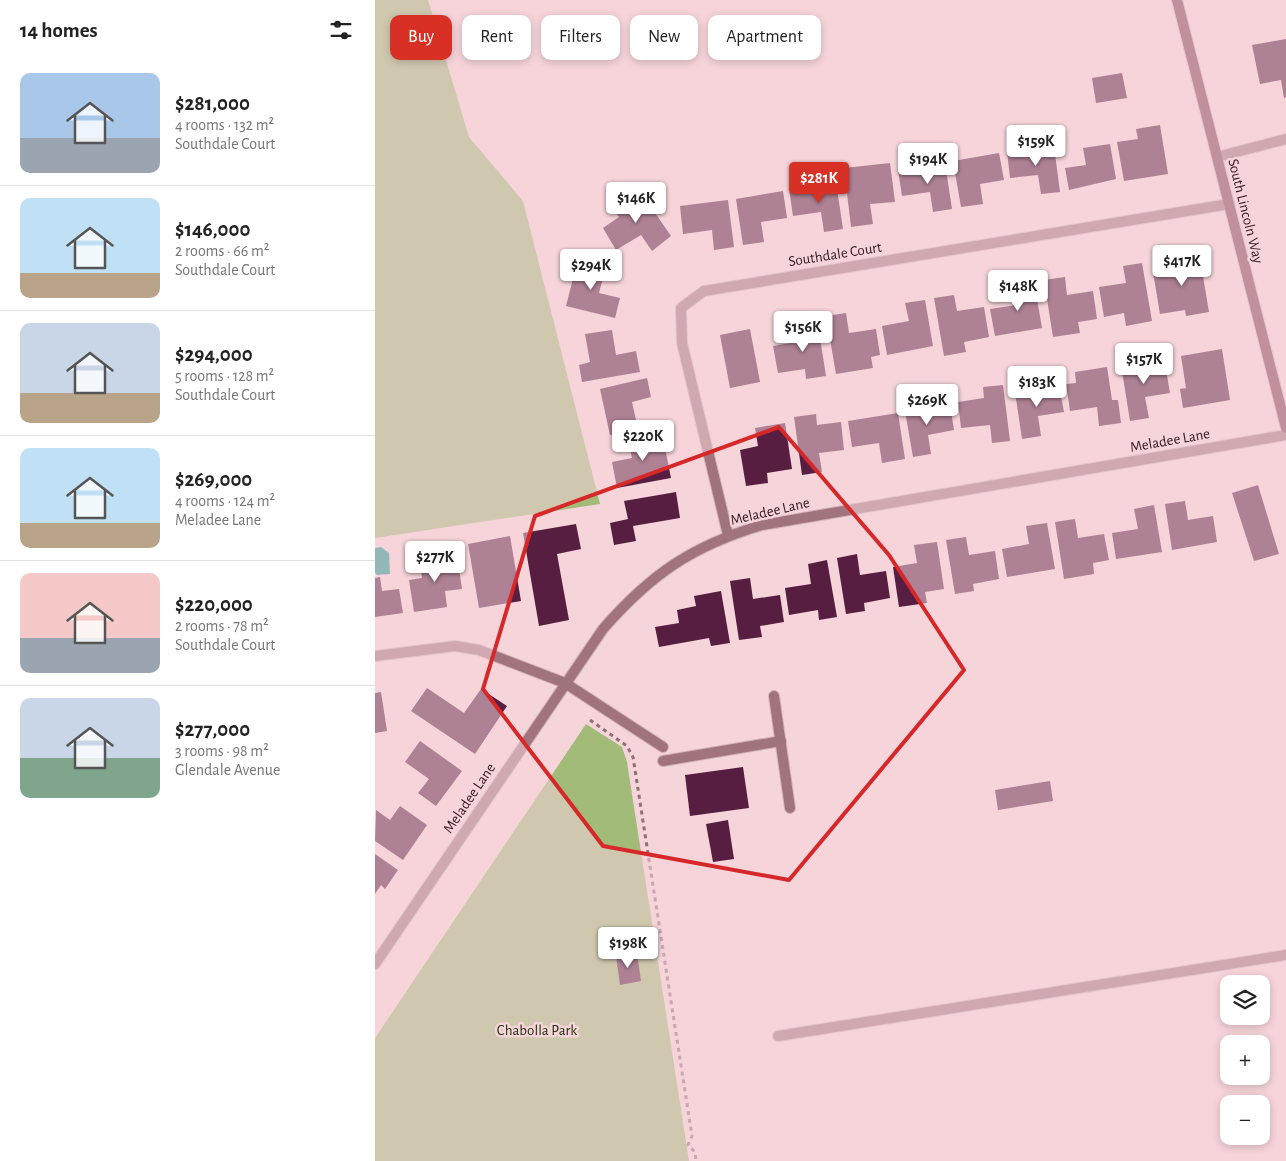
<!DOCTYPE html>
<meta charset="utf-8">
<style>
body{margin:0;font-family:"Alegreya Sans",sans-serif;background:#f2f2f2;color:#222;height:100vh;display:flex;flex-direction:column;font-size:19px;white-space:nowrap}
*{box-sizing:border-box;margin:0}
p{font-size:16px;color:#767676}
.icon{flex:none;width:28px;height:28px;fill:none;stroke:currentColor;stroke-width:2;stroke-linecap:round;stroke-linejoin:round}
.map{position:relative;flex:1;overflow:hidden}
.details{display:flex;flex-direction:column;background:#fff;width:375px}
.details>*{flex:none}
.hud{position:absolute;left:15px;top:15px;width:475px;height:45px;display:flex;gap:10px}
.fabs{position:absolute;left:845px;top:975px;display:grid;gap:10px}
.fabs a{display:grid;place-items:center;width:50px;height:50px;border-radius:10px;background:#fff;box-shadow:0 2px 8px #0003;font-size:25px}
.price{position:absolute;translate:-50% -42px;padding:0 11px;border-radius:5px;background:#fff;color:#222;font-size:16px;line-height:32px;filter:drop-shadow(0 1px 2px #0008)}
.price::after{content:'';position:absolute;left:50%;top:30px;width:15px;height:11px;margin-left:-8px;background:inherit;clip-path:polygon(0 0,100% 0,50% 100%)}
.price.current{background:#d93025;color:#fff}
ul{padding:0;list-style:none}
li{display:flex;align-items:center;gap:15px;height:125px;padding:0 20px}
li+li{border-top:1px solid #e0e0e0}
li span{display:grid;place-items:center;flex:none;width:140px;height:100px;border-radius:10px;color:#555}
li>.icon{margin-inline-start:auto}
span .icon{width:60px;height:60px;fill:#fffc;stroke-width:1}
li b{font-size:21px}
h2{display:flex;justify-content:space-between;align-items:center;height:60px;padding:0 20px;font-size:21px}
.chip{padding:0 18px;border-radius:10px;background:#fff;box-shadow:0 2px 8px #0003;font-size:18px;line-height:45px}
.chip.current{background:#d93025;color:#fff}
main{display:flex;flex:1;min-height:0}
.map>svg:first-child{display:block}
.green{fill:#a2bb78}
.water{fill:#1a958a}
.building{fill:#571e41}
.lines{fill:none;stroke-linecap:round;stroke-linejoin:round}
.lane-casing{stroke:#d2b2b8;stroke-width:12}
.street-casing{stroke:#d2b2b8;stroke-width:12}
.secondary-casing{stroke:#d2b2b8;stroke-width:12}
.path{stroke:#907178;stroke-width:3;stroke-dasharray:4 4;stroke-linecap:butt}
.lane{stroke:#a1747d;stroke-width:10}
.street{stroke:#a1747d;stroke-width:10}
.secondary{stroke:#7f4251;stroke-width:10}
.marked{fill:none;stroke:#d62828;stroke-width:4;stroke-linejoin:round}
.labels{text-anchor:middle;stroke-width:5;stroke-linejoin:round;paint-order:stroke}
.street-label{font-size:15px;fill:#34171e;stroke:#f5d4da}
.park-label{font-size:15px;fill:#243109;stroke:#f5d4da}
</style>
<main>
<section class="details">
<h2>14 homes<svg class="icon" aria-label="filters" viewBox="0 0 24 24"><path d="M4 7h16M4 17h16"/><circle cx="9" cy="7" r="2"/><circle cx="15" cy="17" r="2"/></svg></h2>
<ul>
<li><span style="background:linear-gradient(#a9c7e8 65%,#9aa5b1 0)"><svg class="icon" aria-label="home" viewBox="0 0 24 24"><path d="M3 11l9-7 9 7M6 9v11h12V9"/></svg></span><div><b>$281,000</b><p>4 rooms · 132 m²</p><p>Southdale Court</p></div></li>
<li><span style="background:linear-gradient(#bfe0f5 75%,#b9a48a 0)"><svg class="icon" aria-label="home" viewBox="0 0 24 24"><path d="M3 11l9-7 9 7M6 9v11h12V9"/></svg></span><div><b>$146,000</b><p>2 rooms · 66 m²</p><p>Southdale Court</p></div></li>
<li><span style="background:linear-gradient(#c9d6e8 70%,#b9a48a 0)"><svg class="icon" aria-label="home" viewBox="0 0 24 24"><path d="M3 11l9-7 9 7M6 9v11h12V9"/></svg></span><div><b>$294,000</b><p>5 rooms · 128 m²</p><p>Southdale Court</p></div></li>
<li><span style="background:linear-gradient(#bfe0f5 75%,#b9a48a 0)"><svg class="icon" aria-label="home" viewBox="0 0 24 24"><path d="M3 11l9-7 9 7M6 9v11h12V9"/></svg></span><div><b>$269,000</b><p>4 rooms · 124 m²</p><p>Meladee Lane</p></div></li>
<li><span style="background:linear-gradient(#f6c9c9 65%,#9aa5b1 0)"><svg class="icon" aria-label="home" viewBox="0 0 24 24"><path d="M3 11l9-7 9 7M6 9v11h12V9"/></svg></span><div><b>$220,000</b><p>2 rooms · 78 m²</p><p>Southdale Court</p></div></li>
<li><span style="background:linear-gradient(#c9d6e8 60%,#7fa58c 0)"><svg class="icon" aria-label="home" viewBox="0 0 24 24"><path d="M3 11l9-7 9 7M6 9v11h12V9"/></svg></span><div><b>$277,000</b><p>3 rooms · 98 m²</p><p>Glendale Avenue</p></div></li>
</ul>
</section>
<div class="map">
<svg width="911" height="1161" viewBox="0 0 911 1161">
<rect width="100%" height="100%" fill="#f5d4da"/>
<g class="green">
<polygon points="0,0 53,0 94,137 148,201 225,504 0,538"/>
<polygon points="211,724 247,747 252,762 314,1161 0,1161 0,1038"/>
</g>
<polygon class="water" points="6,547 14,553 15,574 2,575 0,573 0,548"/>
<g class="building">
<polygon points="911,39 911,97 909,98 906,80 885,84 877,45"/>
<polygon points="747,73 752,98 721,103 717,78"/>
<polygon points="785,125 793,174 749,181 742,142 763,139 761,129"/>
<polygon points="735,144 741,179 694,190 690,168 711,165 708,148"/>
<polygon points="679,146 685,192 666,194 663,175 635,178 632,151"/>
<polygon points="624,153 629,180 605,184 608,204 586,207 578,161"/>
<polygon points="515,163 520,202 495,204 498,224 476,227 469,168"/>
<polygon points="570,163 577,209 558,212 555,192 527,196 523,170"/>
<polygon points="461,182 468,229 449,232 446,212 418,216 414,189"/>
<polygon points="265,191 296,236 277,251 266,235 241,250 228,228 244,217 238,208"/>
<polygon points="408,191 412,218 386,222 389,242 368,245 361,199"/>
<polygon points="353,200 359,247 339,250 337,230 308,234 305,206"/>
<polygon points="824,252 834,312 811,316 810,310 785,314 778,272 803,268 801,256"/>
<polygon points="203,259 231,266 224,293 245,298 240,318 191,306"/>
<polygon points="767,263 777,321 751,326 749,313 729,317 724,287 751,283 748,266"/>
<polygon points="690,277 692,295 718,291 722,319 703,322 705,333 678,337 669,280"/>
<polygon points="659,281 667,328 620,336 615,309 642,305 639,285"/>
<polygon points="579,295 582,311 609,307 614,337 589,342 591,352 569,356 559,298"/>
<polygon points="550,300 558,346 512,355 507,326 534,321 530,303"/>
<polygon points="471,313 474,333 501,329 505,355 496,357 498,368 461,374 451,316"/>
<polygon points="442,319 451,376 431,379 430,369 403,373 398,346 427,341 424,321"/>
<polygon points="375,329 385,382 355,388 345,335"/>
<polygon points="237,330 241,355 261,351 265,372 207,382 204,365 215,362 210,334"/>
<polygon points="847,349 855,400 808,408 805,389 811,388 806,356"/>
<polygon points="789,358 795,393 770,397 774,418 755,421 746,365"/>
<polygon points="732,367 737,400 743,400 746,423 724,426 722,407 695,411 691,384 701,383 700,372"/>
<polygon points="272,378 276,397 257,402 263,429 235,435 225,389"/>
<polygon points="628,385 635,441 617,443 615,425 586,428 583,402 609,398 608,387"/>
<polygon points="684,385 689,412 663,416 666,436 647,439 640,392"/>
<polygon points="575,404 579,430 553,435 556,454 538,457 530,411"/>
<polygon points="523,413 530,459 507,463 504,443 477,447 473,421"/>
<polygon points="441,414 442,425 466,422 469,450 444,453 447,472 427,475 419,417"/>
<polygon points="410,423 417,469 392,473 393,483 371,486 365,450 383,446 380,428"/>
<polygon points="287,433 296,478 242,488 237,462 257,458 253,439"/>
<polygon points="883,485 904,554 879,561 857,493"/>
<polygon points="301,492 305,518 258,526 261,541 239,545 235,523 253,519 249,501"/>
<polygon points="810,501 813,520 838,516 842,542 797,550 790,504"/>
<polygon points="779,505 787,552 741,559 737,533 763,529 759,509"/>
<polygon points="700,519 703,538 729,534 734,560 718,563 719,574 689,579 680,522"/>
<polygon points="672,523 680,569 632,577 627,549 654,544 651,526"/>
<polygon points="201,524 206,549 182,554 194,620 164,626 148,533"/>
<polygon points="135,536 146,601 104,608 93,544"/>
<polygon points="591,537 594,555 620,551 624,579 598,584 599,591 580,594 571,540"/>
<polygon points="562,542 569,589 550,592 552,603 524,607 518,567 542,563 539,545"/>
<polygon points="482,554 485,575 511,571 515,598 489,603 490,611 471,614 462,558"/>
<polygon points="82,555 87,589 70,591 72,607 39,612 34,580 47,578 45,560"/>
<polygon points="452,560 462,617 444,620 443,610 414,615 410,588 436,584 433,564"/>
<polygon points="5,577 7,591 24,589 28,613 0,617 0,578"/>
<polygon points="375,578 378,599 405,595 409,622 385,626 387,637 364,640 355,581"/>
<polygon points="346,591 355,643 336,646 334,638 284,647 280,627 304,623 302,610 321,606 319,596"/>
<polygon points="52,688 89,713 106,689 132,706 100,754 36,711"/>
<polygon points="6,692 12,731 0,733 0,693"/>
<polygon points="45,741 87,771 61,806 43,793 54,779 30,762"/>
<polygon points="368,767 374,808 315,816 310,775"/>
<polygon points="675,781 678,801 623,810 620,790"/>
<polygon points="25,806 52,825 28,860 0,841 1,810 15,820"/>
<polygon points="353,820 359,859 338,862 331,824"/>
<polygon points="0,854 23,870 10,889 6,885 0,894"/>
<polygon points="262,953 266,981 245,985 241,956"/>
</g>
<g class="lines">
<defs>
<g id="lane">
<polyline points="190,683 288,747"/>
<polyline points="399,696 415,808"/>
<polyline points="288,761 406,741"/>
<polyline points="403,1036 911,955"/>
</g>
<g id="street">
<polyline points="842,157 911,139"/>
<polyline points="353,535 307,343 306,308 329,291 854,204"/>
<polyline points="0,656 80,646 104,650 190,683"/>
<path d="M0 964 228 629C276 574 317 546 387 525L911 435"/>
</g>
<polyline id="secondary" points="802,0 911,428"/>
</defs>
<use href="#lane" class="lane-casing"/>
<use href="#street" class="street-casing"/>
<use href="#secondary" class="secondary-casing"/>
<polyline class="path" points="215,720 252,746 258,757 317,1136 313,1145 320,1152 321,1161"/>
<use href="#lane" class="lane"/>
<use href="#street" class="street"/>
<use href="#secondary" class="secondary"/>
</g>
<path d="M0 0H911V1161H0ZM404 427 514 555 589 670 414 880 228 846 108 689 160 516Z" fill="#f5d4da" fill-opacity=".55" fill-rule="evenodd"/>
<path class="marked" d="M404 427 514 555 589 670 414 880 228 846 108 689 160 516Z"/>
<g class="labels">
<g class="street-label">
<text transform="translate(871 211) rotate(76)" y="5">South Lincoln Way</text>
<text transform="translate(460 254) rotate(-9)" y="5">Southdale Court</text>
<text transform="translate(795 440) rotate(-10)" y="5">Meladee Lane</text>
<text transform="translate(395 511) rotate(-13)" y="5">Meladee Lane</text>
<text transform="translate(94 798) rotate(-56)" y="5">Meladee Lane</text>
</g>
<g class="park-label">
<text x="162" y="1035">Chabolla Park</text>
</g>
</g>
</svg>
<div class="fabs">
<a><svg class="icon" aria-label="layers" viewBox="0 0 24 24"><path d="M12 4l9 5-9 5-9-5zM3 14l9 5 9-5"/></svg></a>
<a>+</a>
<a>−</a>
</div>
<b class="price" style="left:661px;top:167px">$159K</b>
<b class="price" style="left:553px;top:185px">$194K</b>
<b class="price current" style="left:444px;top:204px">$281K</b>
<b class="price" style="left:261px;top:224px">$146K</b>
<b class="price" style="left:807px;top:287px">$417K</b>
<b class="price" style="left:216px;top:291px">$294K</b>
<b class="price" style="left:643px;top:312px">$148K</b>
<b class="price" style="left:428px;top:353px">$156K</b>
<b class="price" style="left:769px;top:385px">$157K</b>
<b class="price" style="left:662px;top:408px">$183K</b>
<b class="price" style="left:552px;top:426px">$269K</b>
<b class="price" style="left:268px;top:462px">$220K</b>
<b class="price" style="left:60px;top:583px">$277K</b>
<b class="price" style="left:253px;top:969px">$198K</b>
<div class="hud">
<a class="chip current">Buy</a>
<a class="chip">Rent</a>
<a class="chip">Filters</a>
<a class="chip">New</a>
<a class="chip">Apartment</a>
</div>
</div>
</main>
